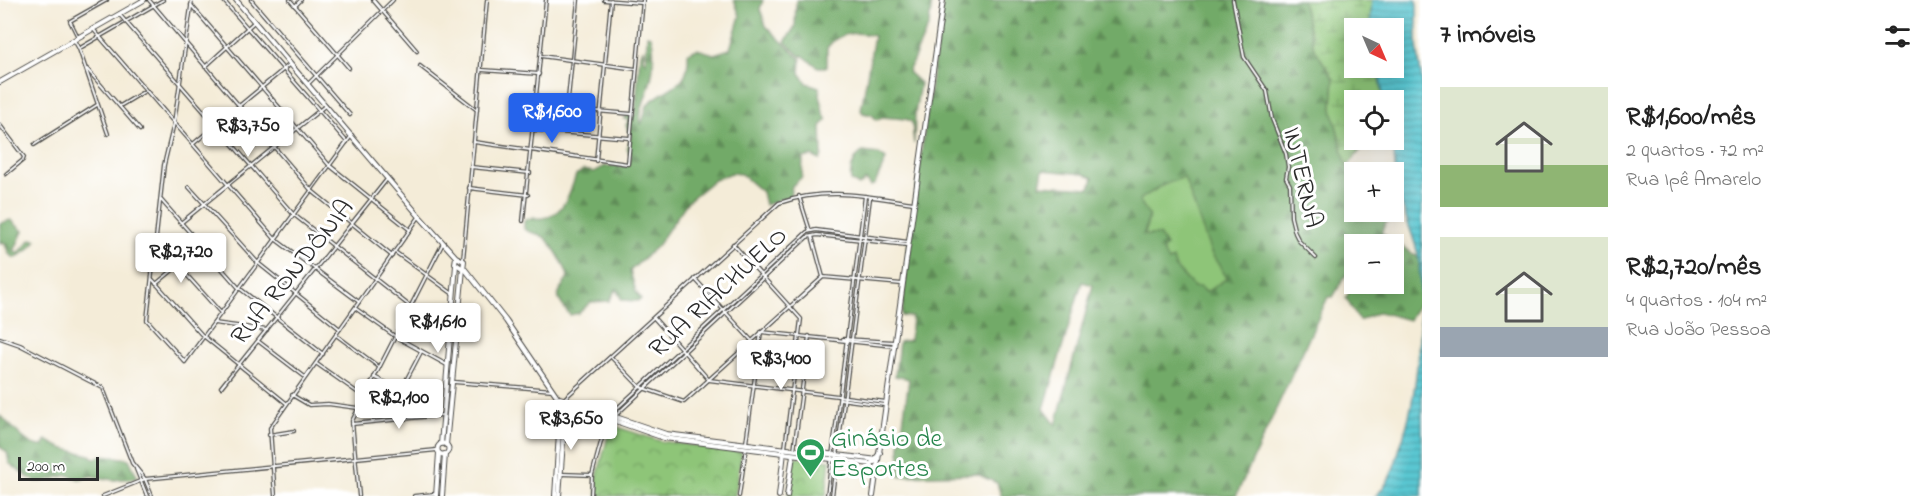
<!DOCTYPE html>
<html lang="pt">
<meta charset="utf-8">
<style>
body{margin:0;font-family:"Indie Flower",sans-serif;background:#f2f2f2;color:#222;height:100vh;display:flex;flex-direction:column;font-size:22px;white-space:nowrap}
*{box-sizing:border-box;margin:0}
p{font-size:20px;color:#767676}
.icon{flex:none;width:33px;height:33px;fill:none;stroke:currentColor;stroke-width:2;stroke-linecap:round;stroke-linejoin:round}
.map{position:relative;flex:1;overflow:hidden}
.panel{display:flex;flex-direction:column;background:#fff;width:510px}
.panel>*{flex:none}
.needle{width:39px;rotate:136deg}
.fabs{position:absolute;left:1344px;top:18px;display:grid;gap:12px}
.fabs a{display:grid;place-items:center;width:60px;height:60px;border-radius:0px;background:#fff;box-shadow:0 3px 15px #0003;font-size:30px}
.scale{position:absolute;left:18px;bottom:15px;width:81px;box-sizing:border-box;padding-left:6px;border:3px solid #2b2b2b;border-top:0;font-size:16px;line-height:21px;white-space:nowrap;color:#2b2b2b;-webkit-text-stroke:4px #fff;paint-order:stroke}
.price{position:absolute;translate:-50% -51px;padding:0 14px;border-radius:6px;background:#fff;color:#222;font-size:20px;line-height:39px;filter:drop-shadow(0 2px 3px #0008)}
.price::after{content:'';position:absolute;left:50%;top:36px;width:18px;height:14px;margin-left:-9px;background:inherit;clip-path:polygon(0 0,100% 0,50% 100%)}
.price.current{background:#2563eb;color:#fff}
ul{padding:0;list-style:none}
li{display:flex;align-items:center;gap:18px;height:150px;padding:0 18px}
li span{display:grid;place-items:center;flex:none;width:168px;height:120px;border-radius:0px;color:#555}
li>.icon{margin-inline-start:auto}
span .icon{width:72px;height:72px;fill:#fffc;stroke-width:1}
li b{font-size:26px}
h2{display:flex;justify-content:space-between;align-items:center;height:72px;padding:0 18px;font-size:26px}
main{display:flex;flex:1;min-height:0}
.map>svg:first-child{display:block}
.forest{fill:url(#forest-firs);stroke:#4e6a4a;stroke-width:1.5;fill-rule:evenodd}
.wetland{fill:url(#wetland-marsh);stroke:#5c7852;stroke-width:1.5}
.park{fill:url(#park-crowns);stroke:#5c7852;stroke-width:1.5}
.pitch{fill:#8ec578;stroke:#5c7852;stroke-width:1.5}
.water{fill:url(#water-rules);stroke:#42797e;stroke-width:1.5}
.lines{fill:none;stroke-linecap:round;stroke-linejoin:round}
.street-casing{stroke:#494845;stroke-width:4.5}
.secondary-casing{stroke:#494845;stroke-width:6}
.street{stroke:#fff;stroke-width:2}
.secondary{stroke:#fff;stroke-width:4}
.labels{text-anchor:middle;stroke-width:6;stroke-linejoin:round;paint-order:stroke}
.street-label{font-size:26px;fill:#2b2b2b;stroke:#fff}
.leisure-label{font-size:26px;fill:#27864d;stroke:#fff;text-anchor:start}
</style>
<main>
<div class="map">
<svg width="1422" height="496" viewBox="0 0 1422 496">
<defs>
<pattern id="forest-firs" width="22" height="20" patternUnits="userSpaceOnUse" patternTransform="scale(1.5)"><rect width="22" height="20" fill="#72aa68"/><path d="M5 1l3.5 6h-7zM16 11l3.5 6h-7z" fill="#5e8b56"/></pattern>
<pattern id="wetland-marsh" width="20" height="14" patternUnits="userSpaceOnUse" patternTransform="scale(1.5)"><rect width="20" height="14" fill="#8ec578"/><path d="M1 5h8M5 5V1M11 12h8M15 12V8" fill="none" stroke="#74a063"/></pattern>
<pattern id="park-crowns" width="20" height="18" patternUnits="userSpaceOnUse" patternTransform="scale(1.5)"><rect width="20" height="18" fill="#8ec578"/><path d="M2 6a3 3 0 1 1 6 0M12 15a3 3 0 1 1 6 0" fill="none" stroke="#74a063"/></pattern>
<pattern id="water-rules" width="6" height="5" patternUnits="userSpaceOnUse" patternTransform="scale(1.5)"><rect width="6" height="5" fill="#5ac7d2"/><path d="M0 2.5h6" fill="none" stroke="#4ba2ab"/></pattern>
</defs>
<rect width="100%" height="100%" fill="#fff"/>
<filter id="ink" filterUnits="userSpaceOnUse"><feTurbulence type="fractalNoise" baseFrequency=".0167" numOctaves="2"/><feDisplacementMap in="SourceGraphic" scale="12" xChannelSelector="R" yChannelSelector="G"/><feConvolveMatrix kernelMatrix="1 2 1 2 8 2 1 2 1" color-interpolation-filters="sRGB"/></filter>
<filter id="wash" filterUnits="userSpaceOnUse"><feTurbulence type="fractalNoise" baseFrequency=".008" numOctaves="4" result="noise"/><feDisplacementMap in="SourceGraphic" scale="24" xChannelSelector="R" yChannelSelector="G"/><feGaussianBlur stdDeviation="1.35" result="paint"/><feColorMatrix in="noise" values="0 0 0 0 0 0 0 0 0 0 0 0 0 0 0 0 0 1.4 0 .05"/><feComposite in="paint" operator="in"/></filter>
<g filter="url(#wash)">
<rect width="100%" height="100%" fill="#f4ecd8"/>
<g class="forest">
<path d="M734 0H763L760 9 766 26 801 60 800 73 807 83 819 87 823 113 827 120 821 126 822 155 820 160 812 156 803 158 802 177 792 186 790 196 765 205 762 192 741 174 731 173 714 180 688 201 657 246 630 271 636 292 641 299 637 301 622 300 616 289 609 301 591 302 579 313 570 315C554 296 556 297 568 277 567 269 550 239 542 236 535 232 531 234 524 229V220C532 217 536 219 543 218 564 215 570 192 576 175L584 170 594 172 605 166H628L631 155 627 148 631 137 626 125 629 120 624 119 626 116 635 115 640 53 643 50V59L646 62 647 35 651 36C655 49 654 69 650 83 647 97 638 110 641 124 645 119 644 108 649 103 670 84 690 88 688 53L697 49 714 54 730 49 740 16Z"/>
<path d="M796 0H932L929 25 908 72 920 83 915 114 914 144 912 122 906 119 882 117 877 120 872 115 863 113 861 110 874 36C857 31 838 32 827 48V67H818L802 55 801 57 785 42 795 27Z"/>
<path d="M943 0H1302L1314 48 1334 79 1332 109 1347 167 1357 172H1354V212H1391L1381 233 1419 258 1421 300 1409 320 1379 312 1359 321 1346 298 1354 282 1394 284V244H1354V270H1349L1333 297H1328L1236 496H1001L997 483 977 474 899 476 900 445 909 379 895 376 899 342 910 340 912 317 902 316 908 246ZM1043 170 1084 174 1093 178 1090 188 1040 185ZM1144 205 1198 220 1211 253 1227 278 1206 292 1201 287H1194L1176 268 1173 259 1168 261 1166 246 1159 235H1151L1145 231 1149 215ZM1082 282 1093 285 1056 425 1044 409Z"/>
<path d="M863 152 879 154 886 159 875 184 871 186 866 180 859 186 851 181C849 172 854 156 863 152Z"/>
<polygon points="11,220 23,231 14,252 19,253 31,239 36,240 28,250 15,258 9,254 4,242 0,243 0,223"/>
<path d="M0 416C14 426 26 448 44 446L46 440 61 448 90 455 94 459 102 455 129 459 138 478 113 480 92 476 79 479 68 475C31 485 39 485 9 463L7 452 0 447Z"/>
</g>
<polygon class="wetland" points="1302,0 1372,0 1370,28 1354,28 1354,68 1378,68 1384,100 1354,100 1354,140 1369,140 1347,167 1332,109 1334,79 1314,48"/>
<g class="park">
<polygon points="611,425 660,441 742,452 735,496 597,496 597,477"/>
<polygon points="795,457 830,460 826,496 788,496"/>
</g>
<polygon class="pitch" points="1184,177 1211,253 1227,278 1206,292 1201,287 1194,287 1176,268 1173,259 1168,261 1162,250 1166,246 1159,235 1145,235 1149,215 1139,200 1161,186"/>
<path class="water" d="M1372 0H1417V45L1422 83V496H1375C1391 484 1395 463 1401 444 1420 391 1422 316 1419 260 1415 237 1404 217 1399 194 1392 162 1394 132 1394 100H1384L1378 68H1394V28H1370Z"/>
</g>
<g filter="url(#ink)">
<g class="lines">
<defs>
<g id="street">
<polyline points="149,0 311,190 392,256"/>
<polyline points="192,0 174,123 164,165 147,320 185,362 352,135"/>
<polyline points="223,0 347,142"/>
<polyline points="251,0 350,115"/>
<polyline points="290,0 349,68"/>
<polyline points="373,0 417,51"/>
<polyline points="604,0 642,3"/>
<polyline points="1233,0 1244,57 1267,91 1272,119 1286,154 1288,167 1286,178 1290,185 1291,217 1295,233 1299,241 1316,258"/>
<polyline points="191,5 329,165 410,230"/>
<polyline points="295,6 301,0"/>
<polyline points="119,14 293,214 411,307 451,331"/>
<polyline points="93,29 275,239 359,302"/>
<polyline points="78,37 70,21 107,0"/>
<polyline points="74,40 79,49 108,134"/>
<polyline points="80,48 163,0"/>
<polyline points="541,56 636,69"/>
<polyline points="420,66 477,110"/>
<polyline points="205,67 254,22"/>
<polyline points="87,69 140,130"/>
<polyline points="482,70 539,74"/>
<polyline points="308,84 393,0"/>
<polyline points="120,106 145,91"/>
<polyline points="536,106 632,114"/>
<polyline points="567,109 578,0"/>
<polyline points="0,125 24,157 23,160 6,174"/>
<polyline points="534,130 629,138"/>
<polyline points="474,142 628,164 643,0"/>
<polyline points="193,144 290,64"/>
<polyline points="34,145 97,105"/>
<polyline points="596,161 611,0"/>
<polyline points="471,167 530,173"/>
<polyline points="189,187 258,263 340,329"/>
<polyline points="469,188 528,195"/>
<polyline points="799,196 810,231"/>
<polyline points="161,200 238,287 323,354"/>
<polyline points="523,221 546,0"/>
<polyline points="182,222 326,105"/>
<polyline points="812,236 823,277"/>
<polyline points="157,242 220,312"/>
<polyline points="733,244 801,319 785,448"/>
<polyline points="395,252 453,294"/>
<polyline points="463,260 487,0"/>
<polyline points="695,279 752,341"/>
<polyline points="153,280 201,334 286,403"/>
<polyline points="156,284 202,246"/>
<polyline points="355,308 396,337 447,365"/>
<polyline points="654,318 709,380 886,402"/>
<polyline points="214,323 267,330"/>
<polyline points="336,335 379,367"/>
<polyline points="0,338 20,345 103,388 132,463 145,479 152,496"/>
<polyline points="843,339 894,342"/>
<polyline points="258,341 305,377"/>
<polyline points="612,358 640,387 684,402 823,277 902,284"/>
<polyline points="317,364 364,397"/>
<polyline points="374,377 401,390 421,352"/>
<polyline points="454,382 553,390"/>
<polyline points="221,387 388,178"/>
<polyline points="292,395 309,405 328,404 358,408"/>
<path d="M565 398 779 203C827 187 865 196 913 203"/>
<polyline points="840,399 884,405"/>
<polyline points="610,415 807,232 816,230 908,242"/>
<polyline points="616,415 807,237 817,235 907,245"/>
<polyline points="352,424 442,415"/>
<polyline points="269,435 294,431"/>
<polyline points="746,443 761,332 894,346"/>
<polyline points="794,450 809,336"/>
<polyline points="136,469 147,496"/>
<polyline points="562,474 592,475"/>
<polyline points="103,496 145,479 437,450"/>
<polyline points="275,496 270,428 419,217"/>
<polyline points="359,496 352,421 443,243"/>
<polyline points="414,496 435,494"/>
<polyline points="591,496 592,475 607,420"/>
<polyline points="739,496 746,448"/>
<polyline points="827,496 865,196"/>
<polyline points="832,496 870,198"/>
</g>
<g id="secondary">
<polyline points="236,0 420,217 456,257 464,261 463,269 455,263 456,257"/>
<polyline points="0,82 144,0"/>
<polyline points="464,268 506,321 561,402 664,438 871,464 877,460"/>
<polyline points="560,398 666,434 878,460"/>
<circle cx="443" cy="449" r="5.5"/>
<polyline points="441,444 456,265"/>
<polyline points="446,445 463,269"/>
<polyline points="874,478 871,464 880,453"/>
<polyline points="436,496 439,453"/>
<polyline points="442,496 445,454"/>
<polyline points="555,496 561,401"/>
<polyline points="559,496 566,401"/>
<polyline points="779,496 784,452"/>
<polyline points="787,496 793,455"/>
<polyline points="873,496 943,0"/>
</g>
</defs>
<use href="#street" class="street-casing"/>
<use href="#secondary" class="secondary-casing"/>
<use href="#street" class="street"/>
<use href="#secondary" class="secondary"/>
</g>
</g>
<defs>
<symbol id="stadium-pin" viewBox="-11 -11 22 30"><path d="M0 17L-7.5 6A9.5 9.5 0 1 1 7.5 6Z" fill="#2e9e5b" stroke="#fff"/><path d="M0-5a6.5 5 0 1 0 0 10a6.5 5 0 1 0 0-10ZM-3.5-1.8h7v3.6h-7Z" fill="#fff"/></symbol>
</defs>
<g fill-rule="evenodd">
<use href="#stadium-pin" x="794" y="436" width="33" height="45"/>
</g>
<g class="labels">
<g class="street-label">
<text transform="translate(1304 177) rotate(77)" y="9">INTERNA</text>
<text transform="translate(291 271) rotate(-51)" y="9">RUA RONDÔNIA</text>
<text transform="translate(717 291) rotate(-43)" y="9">RUA RIACHUELO</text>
</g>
<g class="leisure-label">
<text x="831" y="446">Ginásio de<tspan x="831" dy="30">Esportes</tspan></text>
</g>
</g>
</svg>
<div class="fabs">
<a><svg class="needle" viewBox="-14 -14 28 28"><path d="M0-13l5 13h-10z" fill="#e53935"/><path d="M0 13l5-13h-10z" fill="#767676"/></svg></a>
<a><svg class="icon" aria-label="locate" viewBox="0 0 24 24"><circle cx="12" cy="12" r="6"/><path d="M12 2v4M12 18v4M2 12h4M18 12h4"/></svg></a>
<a>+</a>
<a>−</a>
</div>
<div class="scale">200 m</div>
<b class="price current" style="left:552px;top:144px">R$1,600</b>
<b class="price" style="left:248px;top:158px">R$3,750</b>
<b class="price" style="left:181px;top:284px">R$2,720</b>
<b class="price" style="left:438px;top:354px">R$1,610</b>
<b class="price" style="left:781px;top:391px">R$3,400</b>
<b class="price" style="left:399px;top:430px">R$2,100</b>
<b class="price" style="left:571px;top:451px">R$3,650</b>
</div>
<section class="panel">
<h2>7 imóveis<svg class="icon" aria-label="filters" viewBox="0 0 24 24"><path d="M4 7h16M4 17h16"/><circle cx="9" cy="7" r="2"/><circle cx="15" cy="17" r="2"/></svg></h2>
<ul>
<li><span style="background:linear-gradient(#dfe7d0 65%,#8fb573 0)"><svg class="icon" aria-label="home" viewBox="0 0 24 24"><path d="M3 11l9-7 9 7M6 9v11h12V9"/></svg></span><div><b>R$1,600/mês</b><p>2 quartos · 72 m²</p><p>Rua Ipê Amarelo</p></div></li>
<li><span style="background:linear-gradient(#dfe7d0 75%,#9aa5b1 0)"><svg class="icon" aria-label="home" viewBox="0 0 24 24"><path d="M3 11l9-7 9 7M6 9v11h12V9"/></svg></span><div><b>R$2,720/mês</b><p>4 quartos · 104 m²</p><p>Rua João Pessoa</p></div></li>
</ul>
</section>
</main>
